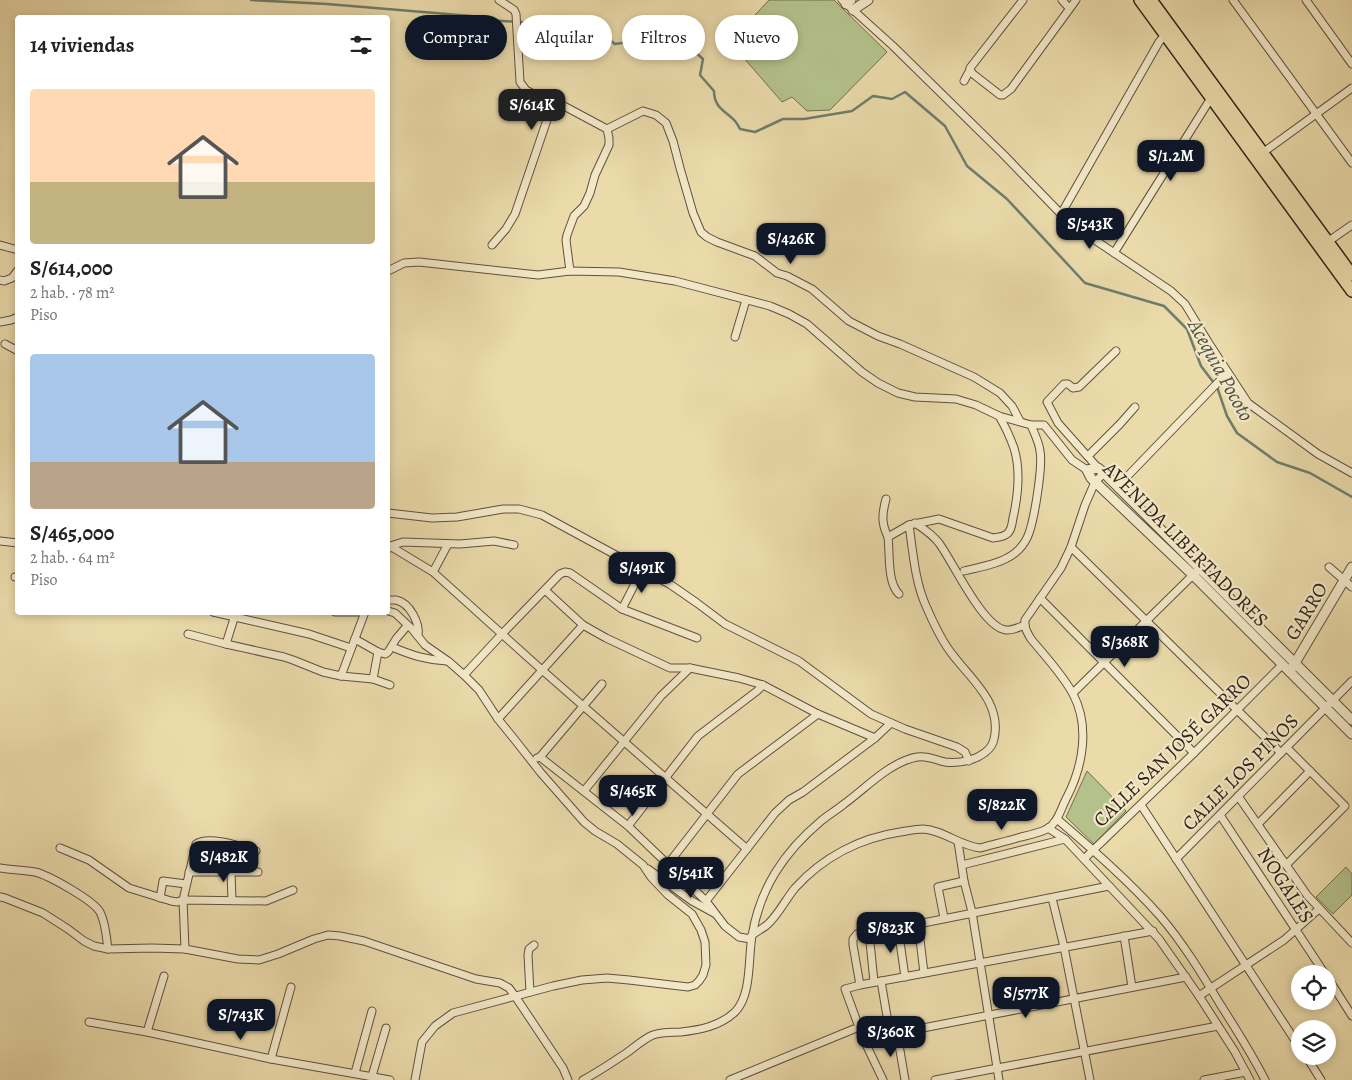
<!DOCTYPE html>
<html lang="es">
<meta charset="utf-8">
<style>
body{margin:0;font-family:Alegreya,serif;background:#f6f6f6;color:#222;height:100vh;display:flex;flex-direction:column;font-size:19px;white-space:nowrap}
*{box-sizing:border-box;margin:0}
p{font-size:16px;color:#767676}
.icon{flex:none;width:28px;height:28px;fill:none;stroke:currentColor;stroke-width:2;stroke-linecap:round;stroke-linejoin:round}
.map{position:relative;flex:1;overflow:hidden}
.details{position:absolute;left:15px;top:15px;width:375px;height:600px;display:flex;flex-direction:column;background:#fff;border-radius:5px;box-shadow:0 2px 8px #0003}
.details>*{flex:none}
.guide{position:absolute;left:405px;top:15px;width:475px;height:45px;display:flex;gap:10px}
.controls{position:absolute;left:1291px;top:965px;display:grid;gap:10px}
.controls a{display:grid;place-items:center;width:45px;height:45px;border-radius:50%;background:#fff;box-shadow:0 2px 8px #0003;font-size:25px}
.price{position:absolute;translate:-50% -42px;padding:0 11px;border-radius:10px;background:#111827;color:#fff;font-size:16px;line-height:32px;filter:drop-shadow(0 1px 2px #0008)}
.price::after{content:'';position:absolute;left:50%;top:30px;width:15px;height:11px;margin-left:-8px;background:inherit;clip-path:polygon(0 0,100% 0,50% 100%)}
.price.on{background:#222;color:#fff}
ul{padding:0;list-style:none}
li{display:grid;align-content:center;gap:10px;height:265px;padding:0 15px}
li span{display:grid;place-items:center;height:155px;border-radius:5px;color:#555}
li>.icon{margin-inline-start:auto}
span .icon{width:90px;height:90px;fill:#fffc;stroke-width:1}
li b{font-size:21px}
h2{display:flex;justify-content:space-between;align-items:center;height:60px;padding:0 15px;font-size:21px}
.pill{padding:0 18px;border-radius:22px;background:#fff;box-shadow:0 2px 8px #0003;font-size:18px;line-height:45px}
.pill.on{background:#111827;color:#fff}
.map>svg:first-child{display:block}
.green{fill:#b4c18b;stroke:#727152}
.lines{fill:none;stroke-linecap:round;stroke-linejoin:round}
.stream{stroke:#6e7d6e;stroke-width:2.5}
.minor-casing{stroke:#5f503e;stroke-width:9}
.tertiary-casing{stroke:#5f503e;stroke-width:11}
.trunk-casing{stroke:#302119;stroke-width:14}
.minor{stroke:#f2e8c8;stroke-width:7}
.tertiary{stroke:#f2e8c8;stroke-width:9}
.trunk{stroke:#ebdbab;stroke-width:11}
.labels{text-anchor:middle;stroke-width:4.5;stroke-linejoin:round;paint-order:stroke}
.street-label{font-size:20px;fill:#302119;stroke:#f2e8c8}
.water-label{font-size:21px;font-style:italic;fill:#4f4f44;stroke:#f2e8c8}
</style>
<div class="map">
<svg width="1352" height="1080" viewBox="0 0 1352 1080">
<rect width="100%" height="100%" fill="#ebdbab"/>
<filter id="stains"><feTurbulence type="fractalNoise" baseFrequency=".004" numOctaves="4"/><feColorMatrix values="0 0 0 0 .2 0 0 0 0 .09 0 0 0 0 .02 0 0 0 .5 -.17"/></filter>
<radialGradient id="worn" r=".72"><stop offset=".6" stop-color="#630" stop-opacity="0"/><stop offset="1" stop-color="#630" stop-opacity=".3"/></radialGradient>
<g class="green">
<polygon points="769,0 834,0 887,52 830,110 807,111 792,97 782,102 730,42"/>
<polygon points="1087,771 1126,811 1094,844 1066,817"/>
<polygon points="1346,867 1352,874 1352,895 1333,914 1316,897"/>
</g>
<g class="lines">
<path class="stream" d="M251 0 327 4 483 17 487 20 550 24 567 27 570 33 591 30 602 34 615 44 628 42 641 46 675 44 692 49 703 59 700 75 714 91C714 106 723 110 732 118 736 121 738 125 740 129L755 132 783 119H804L852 111 873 96 892 99 905 92 945 126 967 166 1007 199 1085 283 1164 306 1187 329 1201 366 1217 387 1227 416 1237 433 1277 462 1310 473 1352 497"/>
<defs>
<g id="minor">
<polyline points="842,0 893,46 1004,155 1061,214 1080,230 1171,291 1185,304 1210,345 1248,403 1318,454 1352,473"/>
<polyline points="1023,0 970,68 970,70 973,74 1000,95 1003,95 1011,89 1076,0"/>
<polyline points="1062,0 1069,8"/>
<polyline points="1233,0 1352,163"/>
<polyline points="1306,0 1352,64"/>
<polyline points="964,81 970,70"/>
<polyline points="548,102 564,106 607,129 609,138 609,145 595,175 590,193 584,206 574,216 567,235 566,240 570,271"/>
<polyline points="607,129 643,111 656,115 666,123 673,141 680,168 693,213 701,232 707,237 717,242 755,256 777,273 787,276 812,289 849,321 878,336 900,344 974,377 1000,393 1012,406 1020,421"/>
<polyline points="1261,154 1352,88"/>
<polyline points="1061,214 1159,42 1165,35"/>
<polyline points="1326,243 1352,225"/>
<polyline points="0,245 18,250"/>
<polyline points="492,245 506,229 515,214 547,120 548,102 526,90 520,82 516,14 514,10 499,0"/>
<polyline points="1114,253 1211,98"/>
<polyline points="388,271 404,263 419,262 538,275 570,271 619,272 675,281 770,306 789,314 807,324 862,372 878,383 898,393 915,397 956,399 976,405 999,416 1031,425 1044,425 1072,460 1087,470"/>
<polyline points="0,280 4,281 12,278 18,270"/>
<polyline points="0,322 11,320 18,317"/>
<polyline points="735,337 746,300"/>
<polyline points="5,344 18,351"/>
<polyline points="1088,456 1120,424 1135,407"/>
<polyline points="1098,468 1058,423 1047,402 1064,384 1068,384 1073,388 1079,387 1116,351"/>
<polyline points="1118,486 1227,373"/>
<path d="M886 499C882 514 881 523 888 537"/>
<polyline points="388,513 432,518 457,517 503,509 519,509 542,515 671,585 697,603 725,624 799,661 871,714 905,729 957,747 965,752 969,761"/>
<path d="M915 523C924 529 932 534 939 543 953 562 983 628 1006 630 1012 631 1019 627 1025 625"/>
<polyline points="0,541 18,543"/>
<polyline points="390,546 433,572 542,670 747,849"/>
<polyline points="1071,547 1281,753"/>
<polyline points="388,549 390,546 403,542 460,544 494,541 514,545"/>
<polyline points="1329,567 1352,587"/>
<path d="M964 571C980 567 1001 564 1015 553 1020 549 1024 544 1027 538 1034 524 1043 466 1040 451 1039 442 1034 433 1031 425"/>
<polyline points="433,572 448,544"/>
<polyline points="15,577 18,577"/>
<polyline points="545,590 583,625 606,638 655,661 670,668 690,668 739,678 763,685 818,714 875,738"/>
<path d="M899 594C887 583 890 553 888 537L909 525"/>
<polyline points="1040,598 1194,753"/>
<path d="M388 600C389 600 394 600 396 600 410 603 420 623 418 636"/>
<polyline points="622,609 642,570"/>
<polyline points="388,611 395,613 412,629 425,645 448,661 464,675 479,690 498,719 515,740 541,773 584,822 595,831 617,844 643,865 651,877 668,895 692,914 701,930 705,942 706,965 703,975 699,981 695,985 688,987 629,980 607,978 582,980 553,986 453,1013 435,1026 422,1042 415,1080"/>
<polyline points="213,612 309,634 351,648"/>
<polyline points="335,612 364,612"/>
<polyline points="188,634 226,644 284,657 293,660 323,672 341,676 365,612"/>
<polyline points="355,639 378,652 385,654 388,652 396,639 407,626"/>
<polyline points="226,644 236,612"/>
<path d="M392 647C411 655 426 660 447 661"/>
<polyline points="464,675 502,634 560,574 565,572 570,573 622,609 697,638"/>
<polyline points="341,676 373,679 390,685"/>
<polyline points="373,679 378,652"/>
<polyline points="1073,693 1196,572"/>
<polyline points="498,719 583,625"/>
<polyline points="540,757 628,826 706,901 725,926 739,937 751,939"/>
<polyline points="537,758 540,757 602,684"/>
<polyline points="584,791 661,696 690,668"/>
<polyline points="1238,796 1307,895 1352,943"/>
<polyline points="1141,805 1300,1048"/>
<polyline points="1220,815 1325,974"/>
<path d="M1057 819C1092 849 1129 881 1160 916 1183 943 1202 974 1220 1004 1236 1029 1252 1054 1265 1080"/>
<polyline points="1258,824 1310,771"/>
<polyline points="628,826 698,736 757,691 763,685"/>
<polyline points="1048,828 1065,839 1159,939 1199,996 1235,1052 1250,1080"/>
<polyline points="958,842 964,881 972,912 999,1080"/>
<polyline points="60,848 89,860 129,888 171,901 177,902 183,900 266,901 293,890"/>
<polyline points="1084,859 1194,753 1283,664"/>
<polyline points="1176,859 1352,681"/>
<polyline points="668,864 738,774 818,714"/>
<polyline points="962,865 1065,839"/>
<polyline points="1286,865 1345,806 1287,748"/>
<path d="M0 868C11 870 23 870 35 872 48 875 93 900 100 912 106 924 106 936 108 949"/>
<polyline points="648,869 692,901 714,913"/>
<polyline points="189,872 258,872"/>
<polyline points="231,872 232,900"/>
<polyline points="0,897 5,898 43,913 68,929 84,941 94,946 108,949 152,948 185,949 238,959 259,960 278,954 314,939 328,935 340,936 364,941 476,979 500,983 509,988 515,996 563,1068 568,1080"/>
<polyline points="160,898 163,881 186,884"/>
<polyline points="1052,898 1064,947 1090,1080"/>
<polyline points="706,901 775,813 789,800 803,792 875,738 891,723"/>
<polyline points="944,918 938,887 964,881"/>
<polyline points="918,923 924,973"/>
<polyline points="898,928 905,977"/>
<polyline points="869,932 874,982"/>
<path d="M752 935C757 931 764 928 768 924 778 915 786 899 795 888 823 857 860 838 900 832 907 831 916 829 923 829 943 830 960 846 980 848 994 844 1008 841 1021 837 1030 835 1039 833 1047 829 1058 823 1061 808 1067 797 1083 766 1090 726 1073 694 1063 675 1045 656 1031 639 1027 632 1024 628 1025 620L1061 568 1071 547 1085 505 1095 482 1104 473"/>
<polyline points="1124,936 1132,987"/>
<path d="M185 949 183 900 196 844C209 835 242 847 256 851"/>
<polyline points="1328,978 1352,1016"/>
<polyline points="881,981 890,1034"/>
<polyline points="860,985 853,945 853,939 857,934 898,928 1109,886"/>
<polyline points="530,992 528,955 529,949 534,945"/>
<polyline points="1199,996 1284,940 1319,909"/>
<polyline points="89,1022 147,1032 271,1059 390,1080"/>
<polyline points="147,1032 164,976"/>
<polyline points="897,1033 905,1080"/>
<polyline points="863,1038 897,1033 1186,977"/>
<polyline points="1306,1056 1321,1080"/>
<polyline points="271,1059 291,987"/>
<polyline points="355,1073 372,1011"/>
<polyline points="372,1076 386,1028"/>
<path d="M583 1080C598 1072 611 1063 625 1054 634 1048 643 1039 653 1035 662 1032 672 1032 681 1032 700 1030 720 1026 735 1012 752 995 748 958 752 936 760 888 784 852 821 821 828 815 837 810 844 804 866 788 890 762 917 757 928 755 935 760 945 762 953 763 963 762 970 760 980 757 992 750 994 739 1003 700 966 676 947 647 939 635 932 620 926 606 915 582 913 552 909 525L939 519 993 538C999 537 1004 537 1008 533 1012 529 1012 523 1013 518 1018 496 1021 471 1014 448 1010 437 1005 426 999 416"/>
<polyline points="730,1080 854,1029"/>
<polyline points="883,1080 863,1038 845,989 860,985 1153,931"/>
<polyline points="935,1080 1218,1026"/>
<polyline points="1204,1080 1246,1072"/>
</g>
<g id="tertiary">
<polyline points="846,4 851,0"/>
<polyline points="853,10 868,0"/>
<polyline points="1292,668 1352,567"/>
<polyline points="1352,720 1104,473 1098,468 1087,470 1091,478 1193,575 1352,734"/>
</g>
<g id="trunk">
<polyline points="1140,0 1352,291"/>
<polyline points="1151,0 1352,275"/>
</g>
</defs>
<use href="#minor" class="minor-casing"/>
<use href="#tertiary" class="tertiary-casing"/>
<use href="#trunk" class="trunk-casing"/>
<use href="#minor" class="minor"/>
<use href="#tertiary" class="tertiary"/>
<use href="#trunk" class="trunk"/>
</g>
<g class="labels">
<g class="street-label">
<text transform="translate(1186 544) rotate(45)" y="7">AVENIDA LIBERTADORES</text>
<text transform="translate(1306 611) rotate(-59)" y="7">GARRO</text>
<text transform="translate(1172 750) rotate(-44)" y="7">CALLE SAN JOSÉ GARRO</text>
<text transform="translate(1240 772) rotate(-45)" y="7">CALLE LOS PINOS</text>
<text transform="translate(1286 885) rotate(57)" y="7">NOGALES</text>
</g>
<g class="water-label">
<text transform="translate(1221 370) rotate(61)" y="7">Acequia Pocoto</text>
</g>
</g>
<rect width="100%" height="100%" filter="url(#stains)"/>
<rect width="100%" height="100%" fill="url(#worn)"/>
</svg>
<div class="controls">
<a><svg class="icon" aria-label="locate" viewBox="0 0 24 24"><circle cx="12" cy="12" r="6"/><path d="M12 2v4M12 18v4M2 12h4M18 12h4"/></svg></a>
<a><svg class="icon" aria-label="layers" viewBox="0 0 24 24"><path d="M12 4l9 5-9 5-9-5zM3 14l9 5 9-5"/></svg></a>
</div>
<b class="price on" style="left:532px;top:131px">S/614K</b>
<b class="price" style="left:1171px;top:182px">S/1.2M</b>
<b class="price" style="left:1090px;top:250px">S/543K</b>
<b class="price" style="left:791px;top:265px">S/426K</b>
<b class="price" style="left:642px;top:594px">S/491K</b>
<b class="price" style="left:1125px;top:668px">S/368K</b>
<b class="price" style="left:633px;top:817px">S/465K</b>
<b class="price" style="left:1002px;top:831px">S/822K</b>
<b class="price" style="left:224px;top:883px">S/482K</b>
<b class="price" style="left:691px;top:899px">S/541K</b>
<b class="price" style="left:891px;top:954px">S/823K</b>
<b class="price" style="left:1026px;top:1019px">S/577K</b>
<b class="price" style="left:241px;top:1041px">S/743K</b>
<b class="price" style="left:891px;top:1058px">S/360K</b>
<div class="guide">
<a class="pill on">Comprar</a>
<a class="pill">Alquilar</a>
<a class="pill">Filtros</a>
<a class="pill">Nuevo</a>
</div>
<section class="details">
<h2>14 viviendas<svg class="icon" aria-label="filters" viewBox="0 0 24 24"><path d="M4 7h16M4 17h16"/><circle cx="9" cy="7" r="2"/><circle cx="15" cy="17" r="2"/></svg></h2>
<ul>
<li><span style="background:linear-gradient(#ffd9b3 60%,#c2b280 0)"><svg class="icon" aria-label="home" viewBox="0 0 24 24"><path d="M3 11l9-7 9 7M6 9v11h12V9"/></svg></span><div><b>S/614,000</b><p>2 hab. · 78 m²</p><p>Piso</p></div></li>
<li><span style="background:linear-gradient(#a9c7e8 70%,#b9a48a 0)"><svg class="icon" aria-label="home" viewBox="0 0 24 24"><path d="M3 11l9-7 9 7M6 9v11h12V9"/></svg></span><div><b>S/465,000</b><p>2 hab. · 64 m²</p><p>Piso</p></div></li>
</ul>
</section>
</div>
